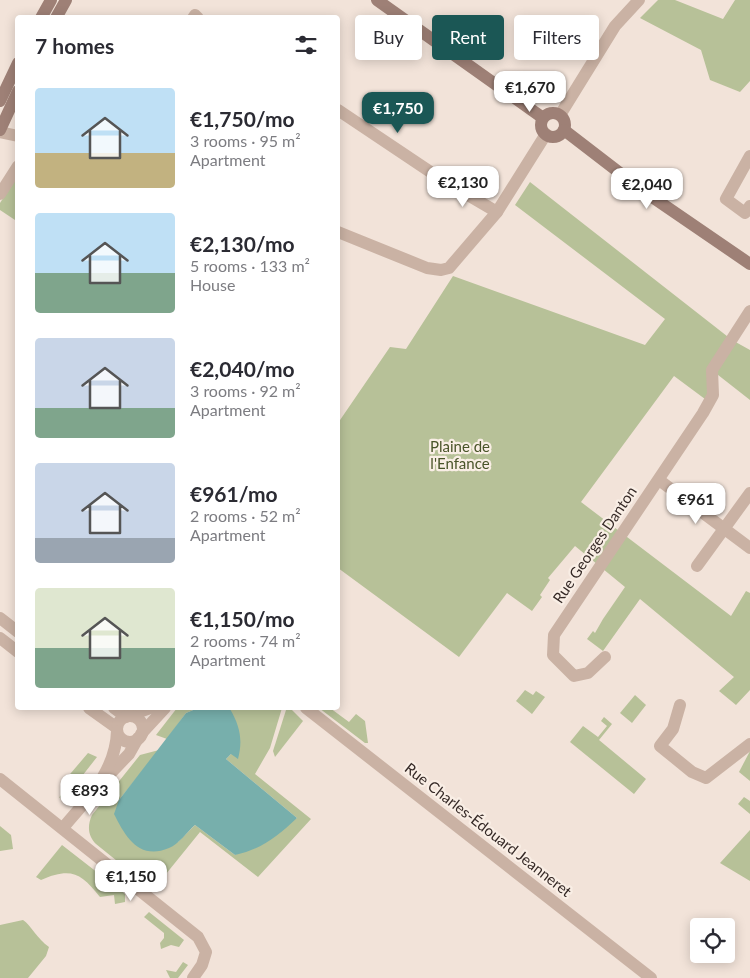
<!DOCTYPE html>
<meta charset="utf-8">
<style>
body{margin:0;font-family:Lato,sans-serif;background:#f2f2f3;color:#2b2b33;height:100vh;display:flex;flex-direction:column;font-size:19px;white-space:nowrap}
*{box-sizing:border-box;margin:0}
p{font-size:16px;color:#7c7c81}
.icon{flex:none;width:28px;height:28px;fill:none;stroke:currentColor;stroke-width:2;stroke-linecap:round;stroke-linejoin:round}
.map{position:relative;flex:1;overflow:hidden}
.details{position:absolute;left:15px;top:15px;width:325px;height:695px;display:flex;flex-direction:column;background:#fff;border-radius:5px;box-shadow:0 2px 12px #0003}
.details>*{flex:none}
.hud{position:absolute;left:355px;top:15px;width:320px;height:45px;display:flex;gap:10px}
.tools{position:absolute;left:690px;top:918px;display:grid;gap:10px}
.tools a{display:grid;place-items:center;width:45px;height:45px;border-radius:5px;background:#fff;box-shadow:0 2px 12px #0003;font-size:25px}
.price{position:absolute;translate:-50% -42px;padding:0 11px;border-radius:10px;background:#fff;color:#222;font-size:16px;line-height:32px;filter:drop-shadow(0 1px 2px #0008)}
.price::after{content:'';position:absolute;left:50%;top:30px;width:15px;height:11px;margin-left:-8px;background:inherit;clip-path:polygon(0 0,100% 0,50% 100%)}
.price.selected{background:#1b5755;color:#fff}
ul{padding:0;list-style:none}
li{display:flex;align-items:center;gap:15px;height:125px;padding:0 20px}
li span{display:grid;place-items:center;flex:none;width:140px;height:100px;border-radius:5px;color:#555}
li>.icon{margin-inline-start:auto}
span .icon{width:60px;height:60px;fill:#fffc;stroke-width:1}
li b{font-size:21px}
h2{display:flex;justify-content:space-between;align-items:center;height:60px;padding:0 20px;font-size:21px}
.chip{padding:0 18px;border-radius:5px;background:#fff;box-shadow:0 2px 12px #0003;font-size:18px;line-height:45px}
.chip.selected{background:#1b5755;color:#fff}
.map>svg:first-child{display:block}
.green{fill:#b7c198}
.water{fill:#77afac}
.lines{fill:none;stroke-linecap:round;stroke-linejoin:round}
.street{stroke:#cab2a4;stroke-width:12}
.secondary{stroke:#9e8076;stroke-width:12}
.labels{text-anchor:middle;stroke-width:4.5;stroke-linejoin:round;paint-order:stroke}
.park-label{font-size:15px;fill:#495429;stroke:#f9eee5}
.street-label{font-size:15px;fill:#352926;stroke:#f9eee5}
</style>
<div class="map">
<svg width="750" height="978" viewBox="0 0 750 978">
<rect width="100%" height="100%" fill="#f2e3d9"/>
<g class="green">
<polygon points="658,0 675,0 723,19 735,0 750,0 750,81 740,92 710,80 701,50 640,18"/>
<polygon points="17,177 17,215 15,220 0,210 0,203"/>
<polygon points="530,182 732,340 750,350 750,400 713,371 709,402 674,376 581,502 731,616 746,591 750,593 750,690 736,705 719,691 734,677 640,599 603,651 587,639 593,631 595,633 603,619 625,587 575,546 548,578 550,580 540,595 542,597 532,611 507,593 459,657 338,568 338,423 390,347 406,349 453,276 645,345 665,319 515,205"/>
<polygon points="525,690 533,695 536,691 545,697 532,714 516,701"/>
<polygon points="635,695 646,705 632,723 620,713"/>
<polygon points="177,708 198,708 186,713 167,739 156,735"/>
<path d="M226 708H282L270 748 255 774 311 819 258 877 200 832 153 890 96 844C88 836 87 826 92 815L140 755 159 750 119 800 178 842 195 825 235 855 297 818 226 759 231 754 230 709Z"/>
<polygon points="290,708 303,721 275,757 273,751 286,710"/>
<polygon points="319,708 330,708 349,722 356,714 365,721 368,743 365,743"/>
<polygon points="604,717 612,724 599,740 646,779 634,794 570,742 583,726 598,737 607,726 601,721"/>
<polygon points="750,751 750,781 739,772"/>
<polygon points="88,753 97,757 68,794 59,798 68,782 65,780"/>
<polygon points="744,797 750,801 750,814 738,804"/>
<polygon points="0,826 11,835 13,849 0,851"/>
<polygon points="750,830 750,881 720,863"/>
<path d="M62 845 125 894V902L115 904 114 895 100 897C81 873 71 867 41 880L36 877Z"/>
<polygon points="149,912 184,940 179,947 171,945 161,949 160,943 164,938 164,933 144,917"/>
<path d="M23 920C31 925 37 939 49 947L46 956 28 978H0V925Z"/>
<polygon points="183,962 188,965 178,978 170,978 166,970 176,972"/>
</g>
<path class="water" d="M198 708 230 709C240 726 243 740 238 759L231 754 226 759 297 818C278 836 262 849 235 855L195 825C187 832 179 844 169 848 139 861 125 836 114 814L119 800 186 713Z"/>
<g class="lines">
<g class="street">
<polyline points="193,18 195,15 198,18"/>
<polyline points="338,110 444,181 497,212"/>
<polyline points="560,115 615,26 639,0"/>
<polyline points="0,132 18,136"/>
<polyline points="750,156 726,199 745,213 750,206"/>
<polyline points="0,194 18,166"/>
<polyline points="338,232 427,268 441,270 449,268 497,212 546,134"/>
<polyline points="659,480 750,548"/>
<polyline points="697,566 750,493"/>
<polyline points="0,618 18,632"/>
<polyline points="0,638 18,652"/>
<polyline points="605,657 588,673 574,676 553,655 554,635 703,413 713,395 712,370 750,311"/>
<polyline points="680,705 673,729 660,746 692,772 706,778 750,744"/>
<polyline points="89,708 117,728"/>
<polyline points="114,708 126,717"/>
<polyline points="306,708 651,978"/>
<polyline points="128,716 150,708"/>
<circle cx="130" cy="729" r="13"/>
<polyline points="141,734 165,708"/>
<polyline points="106,778 129,754 138,738"/>
<polyline points="0,779 198,937 206,952 202,965 193,978"/>
<path d="M63 828C87 799 116 771 117 731"/>
</g>
<g class="secondary">
<polyline points="377,0 543,118"/>
<polyline points="41,18 51,0"/>
<polyline points="56,18 66,0"/>
<polyline points="0,101 18,63"/>
<circle cx="553" cy="125" r="12"/>
<polyline points="0,130 18,91"/>
<polyline points="564,130 642,190 750,264"/>
</g>
</g>
<g class="labels">
<g class="park-label">
<text x="460" y="452">Plaine de<tspan x="460" dy="17">l'Enfance</tspan></text>
</g>
<g class="street-label">
<text transform="translate(595 545) rotate(-56)" y="5">Rue Georges Danton</text>
<text transform="translate(488 830) rotate(38)" y="5">Rue Charles-Édouard Jeanneret</text>
</g>
</g>
</svg>
<div class="tools">
<a><svg class="icon" aria-label="locate" viewBox="0 0 24 24"><circle cx="12" cy="12" r="6"/><path d="M12 2v4M12 18v4M2 12h4M18 12h4"/></svg></a>
</div>
<b class="price" style="left:530px;top:113px">€1,670</b>
<b class="price selected" style="left:398px;top:134px">€1,750</b>
<b class="price" style="left:463px;top:208px">€2,130</b>
<b class="price" style="left:647px;top:210px">€2,040</b>
<b class="price" style="left:696px;top:525px">€961</b>
<b class="price" style="left:90px;top:816px">€893</b>
<b class="price" style="left:131px;top:902px">€1,150</b>
<div class="hud">
<a class="chip">Buy</a>
<a class="chip selected">Rent</a>
<a class="chip">Filters</a>
</div>
<section class="details">
<h2>7 homes<svg class="icon" aria-label="filters" viewBox="0 0 24 24"><path d="M4 7h16M4 17h16"/><circle cx="9" cy="7" r="2"/><circle cx="15" cy="17" r="2"/></svg></h2>
<ul>
<li><span style="background:linear-gradient(#bfe0f5 65%,#c2b280 0)"><svg class="icon" aria-label="home" viewBox="0 0 24 24"><path d="M3 11l9-7 9 7M6 9v11h12V9"/></svg></span><div><b>€1,750/mo</b><p>3 rooms · 95 m²</p><p>Apartment</p></div></li>
<li><span style="background:linear-gradient(#bfe0f5 60%,#7fa58c 0)"><svg class="icon" aria-label="home" viewBox="0 0 24 24"><path d="M3 11l9-7 9 7M6 9v11h12V9"/></svg></span><div><b>€2,130/mo</b><p>5 rooms · 133 m²</p><p>House</p></div></li>
<li><span style="background:linear-gradient(#c9d6e8 70%,#7fa58c 0)"><svg class="icon" aria-label="home" viewBox="0 0 24 24"><path d="M3 11l9-7 9 7M6 9v11h12V9"/></svg></span><div><b>€2,040/mo</b><p>3 rooms · 92 m²</p><p>Apartment</p></div></li>
<li><span style="background:linear-gradient(#c9d6e8 75%,#9aa5b1 0)"><svg class="icon" aria-label="home" viewBox="0 0 24 24"><path d="M3 11l9-7 9 7M6 9v11h12V9"/></svg></span><div><b>€961/mo</b><p>2 rooms · 52 m²</p><p>Apartment</p></div></li>
<li><span style="background:linear-gradient(#dfe7d0 60%,#7fa58c 0)"><svg class="icon" aria-label="home" viewBox="0 0 24 24"><path d="M3 11l9-7 9 7M6 9v11h12V9"/></svg></span><div><b>€1,150/mo</b><p>2 rooms · 74 m²</p><p>Apartment</p></div></li>
</ul>
</section>
</div>
